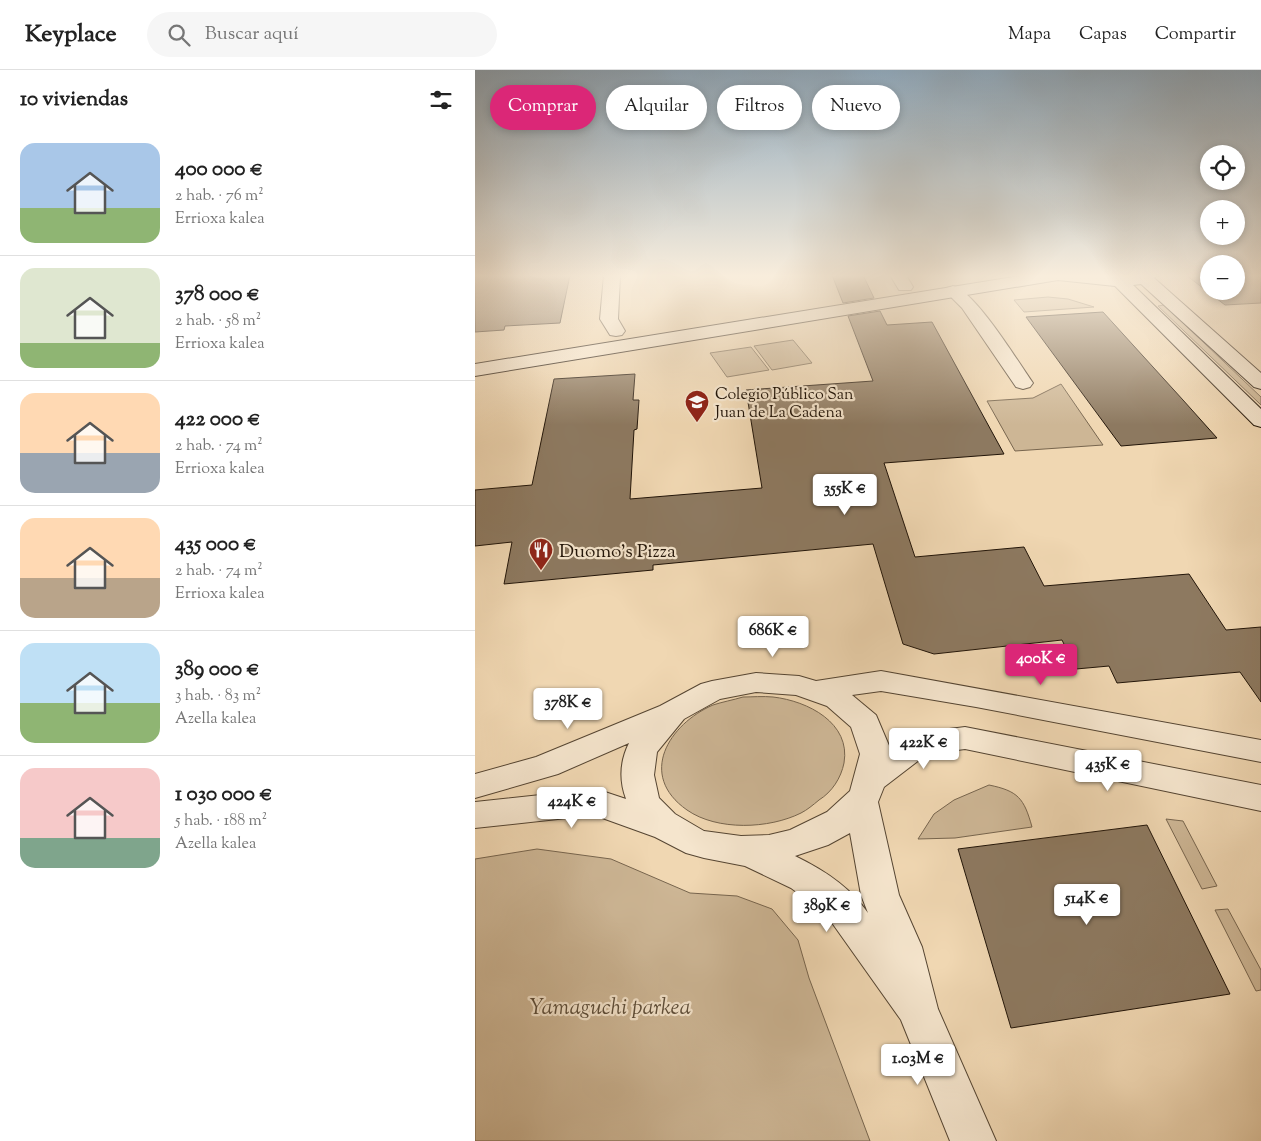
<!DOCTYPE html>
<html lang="es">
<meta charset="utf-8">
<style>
body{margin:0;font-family:"Sorts Mill Goudy",serif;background:#f6f6f6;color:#222;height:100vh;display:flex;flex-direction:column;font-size:19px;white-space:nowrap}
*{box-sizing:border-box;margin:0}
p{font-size:16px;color:#767676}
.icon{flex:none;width:28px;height:28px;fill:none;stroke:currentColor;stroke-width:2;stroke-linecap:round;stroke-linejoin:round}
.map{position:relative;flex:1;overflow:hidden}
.side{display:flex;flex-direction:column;background:#fff;width:475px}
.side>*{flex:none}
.hud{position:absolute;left:15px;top:15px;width:475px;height:45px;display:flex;gap:10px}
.buttons{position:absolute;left:725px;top:75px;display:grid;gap:10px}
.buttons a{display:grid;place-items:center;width:45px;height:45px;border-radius:50%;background:#fff;box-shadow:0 2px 8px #0003;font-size:25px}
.price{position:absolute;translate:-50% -42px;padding:0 11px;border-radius:5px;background:#fff;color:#222;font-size:16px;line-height:32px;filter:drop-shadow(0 1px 2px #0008)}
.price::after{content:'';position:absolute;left:50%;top:30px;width:15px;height:11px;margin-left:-8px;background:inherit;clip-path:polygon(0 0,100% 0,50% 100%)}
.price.current{background:#db2777;color:#fff}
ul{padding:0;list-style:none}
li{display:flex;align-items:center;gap:15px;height:125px;padding:0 20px}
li+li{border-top:1px solid #e0e0e0}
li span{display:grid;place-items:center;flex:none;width:140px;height:100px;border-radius:15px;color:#555}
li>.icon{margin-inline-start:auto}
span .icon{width:60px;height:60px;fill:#fffc;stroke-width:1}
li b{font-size:21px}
h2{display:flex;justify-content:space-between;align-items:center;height:60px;padding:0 20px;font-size:21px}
.chip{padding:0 18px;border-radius:22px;background:#fff;box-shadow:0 2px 8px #0003;font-size:18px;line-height:45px}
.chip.current{background:#db2777;color:#fff}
header{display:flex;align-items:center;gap:30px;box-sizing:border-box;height:70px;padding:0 25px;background:#fff;border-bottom:1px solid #e0e0e0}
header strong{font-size:24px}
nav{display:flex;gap:28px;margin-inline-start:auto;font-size:18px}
.search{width:350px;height:45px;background:#f6f6f6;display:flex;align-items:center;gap:12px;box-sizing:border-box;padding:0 18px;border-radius:28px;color:#767676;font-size:19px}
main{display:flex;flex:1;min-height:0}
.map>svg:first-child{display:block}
.green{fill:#cdb695;stroke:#77654e}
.building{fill:#8d7960;stroke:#211408}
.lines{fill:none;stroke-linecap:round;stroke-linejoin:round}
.street-casing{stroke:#554532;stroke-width:2}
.secondary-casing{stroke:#211408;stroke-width:2}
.street{fill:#f5e5cd;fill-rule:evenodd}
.secondary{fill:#f5e5cd;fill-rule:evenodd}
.labels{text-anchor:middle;stroke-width:4.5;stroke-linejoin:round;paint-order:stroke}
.far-poi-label{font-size:16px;fill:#211408;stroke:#f5e5cd;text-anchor:start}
.poi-label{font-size:19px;fill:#211408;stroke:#f5e5cd;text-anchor:start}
.near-park-label{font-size:22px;font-style:italic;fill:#5d4d39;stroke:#f5e5cd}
</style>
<header>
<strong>Keyplace</strong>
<div class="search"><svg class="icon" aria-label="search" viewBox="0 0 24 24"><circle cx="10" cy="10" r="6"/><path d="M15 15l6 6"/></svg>Buscar aquí</div>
<nav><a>Mapa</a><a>Capas</a><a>Compartir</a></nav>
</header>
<main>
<section class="side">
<h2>10 viviendas<svg class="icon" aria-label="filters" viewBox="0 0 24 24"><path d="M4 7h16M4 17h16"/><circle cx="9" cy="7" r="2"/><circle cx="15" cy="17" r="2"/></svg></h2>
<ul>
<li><span style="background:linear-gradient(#a9c7e8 65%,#8fb573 0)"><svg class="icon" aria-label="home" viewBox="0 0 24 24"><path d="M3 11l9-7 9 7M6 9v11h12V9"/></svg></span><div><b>400 000 €</b><p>2 hab. · 76 m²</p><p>Errioxa kalea</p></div></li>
<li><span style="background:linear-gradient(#dfe7d0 75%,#8fb573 0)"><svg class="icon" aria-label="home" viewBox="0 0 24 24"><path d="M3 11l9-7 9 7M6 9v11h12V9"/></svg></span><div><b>378 000 €</b><p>2 hab. · 58 m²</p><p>Errioxa kalea</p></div></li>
<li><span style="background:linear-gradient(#ffd9b3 60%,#9aa5b1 0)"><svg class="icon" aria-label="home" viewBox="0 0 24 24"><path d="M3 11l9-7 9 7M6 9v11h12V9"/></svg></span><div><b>422 000 €</b><p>2 hab. · 74 m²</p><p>Errioxa kalea</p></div></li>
<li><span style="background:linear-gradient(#ffd9b3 60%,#b9a48a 0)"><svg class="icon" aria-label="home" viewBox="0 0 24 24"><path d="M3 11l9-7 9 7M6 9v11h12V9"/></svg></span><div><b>435 000 €</b><p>2 hab. · 74 m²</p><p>Errioxa kalea</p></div></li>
<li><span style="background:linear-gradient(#bfe0f5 60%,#8fb573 0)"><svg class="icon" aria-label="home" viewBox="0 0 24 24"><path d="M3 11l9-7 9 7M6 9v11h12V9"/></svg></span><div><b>389 000 €</b><p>3 hab. · 83 m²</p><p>Azella kalea</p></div></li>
<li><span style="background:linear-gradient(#f6c9c9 70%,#7fa58c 0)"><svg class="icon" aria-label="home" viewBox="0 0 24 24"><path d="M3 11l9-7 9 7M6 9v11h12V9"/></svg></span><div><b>1 030 000 €</b><p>5 hab. · 188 m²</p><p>Azella kalea</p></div></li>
</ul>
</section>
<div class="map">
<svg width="786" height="1071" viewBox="0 0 786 1071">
<rect width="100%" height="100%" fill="#f0d7b2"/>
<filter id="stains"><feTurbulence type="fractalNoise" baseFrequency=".004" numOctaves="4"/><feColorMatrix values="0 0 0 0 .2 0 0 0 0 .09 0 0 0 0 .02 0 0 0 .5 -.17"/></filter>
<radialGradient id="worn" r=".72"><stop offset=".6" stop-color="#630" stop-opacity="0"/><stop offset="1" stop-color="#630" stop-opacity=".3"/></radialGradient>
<g class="green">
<polygon points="573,227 593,229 619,237 549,242 539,230"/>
<polygon points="689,235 786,327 786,335 683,236"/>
<polygon points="318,270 337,293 297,300 279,276"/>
<polygon points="276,277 294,300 252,307 235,283"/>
<polygon points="586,314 628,375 540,381 512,331 558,328"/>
<path d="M268 627C277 627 288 626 298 627 333 631 376 653 369 693 366 708 357 722 344 730 338 735 332 740 326 743 294 759 242 761 212 740 162 705 194 654 238 635 247 632 258 630 268 627Z"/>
<path d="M514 715C543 721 549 728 557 757L480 768 443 769 459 744 479 730Z"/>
<polygon points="691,749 708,751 742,816 727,819"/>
<polygon points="62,779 136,789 215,823 262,826 297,839 323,870 334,908 395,1071 0,1071 0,789"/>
<polygon points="753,839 786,900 786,920 781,921 740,840"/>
</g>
<g class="building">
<polygon points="0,205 95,205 85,253 30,256 29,260 0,262"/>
<polygon points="357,205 388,205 399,228 368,233"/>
<polygon points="711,205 734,205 734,221 761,221 761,205 786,205 786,233 750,235"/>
<polygon points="405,241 412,255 457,252 529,384 409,393 440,487 549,477 569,516 714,504 751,560 786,557 786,632 765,602 642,613 634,596 601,599 587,570 459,584 428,574 398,474 178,495 178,500 29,514 37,472 0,476 0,420 57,415 79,309 160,304 158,330 164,330 162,359 159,360 155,429 287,418 271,320 398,311 373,246"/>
<polygon points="628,242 708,330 742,368 646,376 551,247"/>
<polygon points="672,755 755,924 536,958 483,779"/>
</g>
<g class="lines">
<defs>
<g id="street">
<polygon points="129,205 145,205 143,249 150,261 147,265 141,266 135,265 125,249"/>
<polygon points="415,205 431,205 438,217 436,220 424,220"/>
<path d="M478 216C500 221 543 292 558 313L555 317 548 319 541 317 487 238 470 221 472 218Z"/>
<path d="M406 601 786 670V692L501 637 406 621 377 625 401 645 415 678 432 666 443 663 490 657 786 715V741L490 679 452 684 409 717 403 732 424 825 447 877 463 939 521 1071H475L426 950 355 850 339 835 316 818 270 796 229 788 211 783 180 767 119 745 0 758V732L121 719 151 729C144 710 145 691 154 673L83 704 0 728V704L61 687 185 636 226 614 237 611 281 603 324 606 341 611ZM281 622 321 625 352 636 376 657 385 684 375 721 352 742 315 760 294 765 266 766 229 761 200 744 184 728 179 705 182 682 209 649 245 629ZM375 763 386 825 393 843C375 817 349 800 320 786L353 775Z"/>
</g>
<polygon id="secondary" points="551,205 647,205 648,206 682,205 679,208 786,303 786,319 779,317 666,214 658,215 786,339 786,357 779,355 640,216 583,210 0,306 0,294"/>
</defs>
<use href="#street" class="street-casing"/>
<use href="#secondary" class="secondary-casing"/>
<use href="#street" class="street"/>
<use href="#secondary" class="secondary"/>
</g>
<linearGradient id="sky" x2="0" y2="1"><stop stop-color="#8fa8bb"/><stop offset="0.58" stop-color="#f8eddc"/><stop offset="1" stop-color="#f8eddc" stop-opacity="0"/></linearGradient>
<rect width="786" height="355" fill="url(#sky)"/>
<defs>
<symbol id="school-pin" viewBox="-11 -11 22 30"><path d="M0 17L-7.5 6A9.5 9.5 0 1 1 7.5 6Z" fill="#8f2418" stroke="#f5e5cd"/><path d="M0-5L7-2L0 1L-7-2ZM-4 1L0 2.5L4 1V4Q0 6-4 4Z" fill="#fff"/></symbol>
<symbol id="restaurant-pin" viewBox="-11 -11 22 30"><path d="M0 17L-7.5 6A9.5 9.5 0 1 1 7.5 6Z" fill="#8f2418" stroke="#f5e5cd"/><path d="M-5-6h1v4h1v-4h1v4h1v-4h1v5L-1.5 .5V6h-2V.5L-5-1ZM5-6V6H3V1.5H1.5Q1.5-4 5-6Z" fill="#fff"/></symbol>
</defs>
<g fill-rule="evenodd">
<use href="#school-pin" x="208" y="318" width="28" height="38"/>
<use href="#restaurant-pin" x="52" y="466" width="28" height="38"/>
</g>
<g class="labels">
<g class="far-poi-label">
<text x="240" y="329">Colegio Público San<tspan x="240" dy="18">Juan de La Cadena</tspan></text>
</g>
<g class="poi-label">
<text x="84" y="487">Duomo's Pizza</text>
</g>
<g class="near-park-label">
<text x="135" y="944">Yamaguchi parkea</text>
</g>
</g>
<rect width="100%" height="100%" filter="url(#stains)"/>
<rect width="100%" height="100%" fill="url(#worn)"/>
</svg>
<div class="buttons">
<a><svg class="icon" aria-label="locate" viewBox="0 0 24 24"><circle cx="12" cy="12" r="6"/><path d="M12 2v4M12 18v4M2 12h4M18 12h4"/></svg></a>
<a>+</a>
<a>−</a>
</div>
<b class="price" style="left:370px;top:446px">355K €</b>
<b class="price" style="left:298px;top:588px">686K €</b>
<b class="price current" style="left:566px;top:616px">400K €</b>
<b class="price" style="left:93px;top:660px">378K €</b>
<b class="price" style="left:449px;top:700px">422K €</b>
<b class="price" style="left:633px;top:722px">435K €</b>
<b class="price" style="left:97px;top:759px">424K €</b>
<b class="price" style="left:612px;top:856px">514K €</b>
<b class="price" style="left:352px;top:863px">389K €</b>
<b class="price" style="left:443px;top:1016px">1.03M €</b>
<div class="hud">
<a class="chip current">Comprar</a>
<a class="chip">Alquilar</a>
<a class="chip">Filtros</a>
<a class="chip">Nuevo</a>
</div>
</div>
</main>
